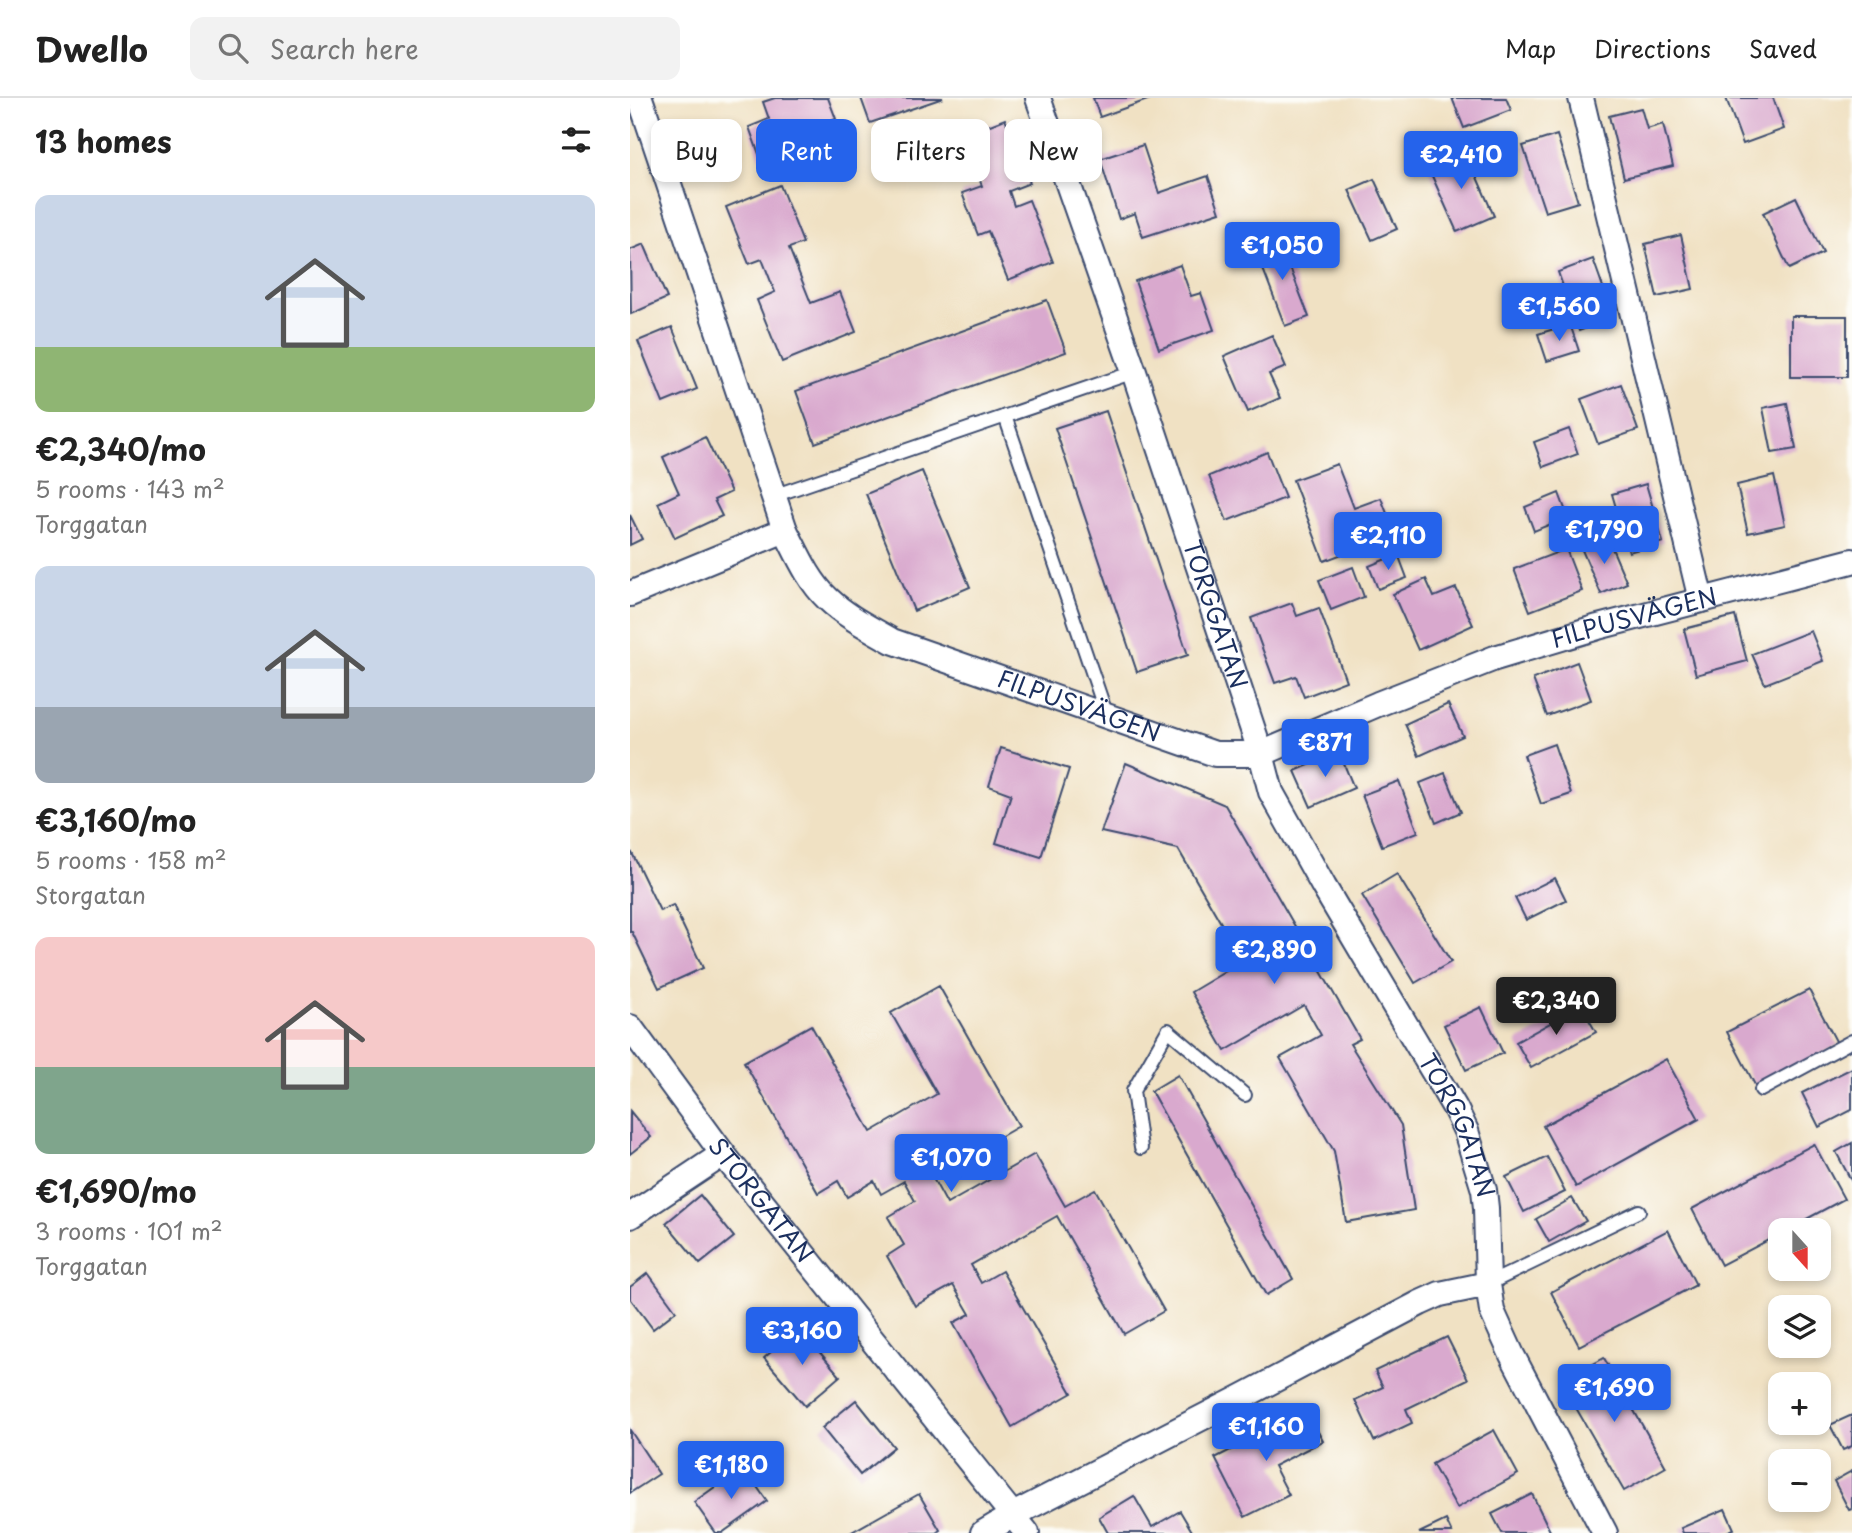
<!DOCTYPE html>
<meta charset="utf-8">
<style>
body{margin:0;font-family:"Playpen Sans",sans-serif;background:#f2f2f2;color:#222;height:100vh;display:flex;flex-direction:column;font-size:26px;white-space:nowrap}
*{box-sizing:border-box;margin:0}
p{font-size:23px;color:#767676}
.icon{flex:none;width:38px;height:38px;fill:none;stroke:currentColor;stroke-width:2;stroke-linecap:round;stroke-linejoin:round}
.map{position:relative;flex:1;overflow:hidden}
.panel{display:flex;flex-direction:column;background:#fff;width:630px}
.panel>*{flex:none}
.guide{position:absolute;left:21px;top:21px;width:665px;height:63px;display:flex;gap:14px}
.needle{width:46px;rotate:159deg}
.tools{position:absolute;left:1138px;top:1120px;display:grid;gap:14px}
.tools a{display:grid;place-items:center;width:63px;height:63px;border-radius:14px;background:#fff;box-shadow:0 4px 10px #0003;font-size:35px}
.price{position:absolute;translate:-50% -60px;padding:0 16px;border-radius:7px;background:#2563eb;color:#fff;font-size:23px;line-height:46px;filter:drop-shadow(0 2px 4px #0008)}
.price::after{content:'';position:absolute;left:50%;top:42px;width:21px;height:16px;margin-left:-10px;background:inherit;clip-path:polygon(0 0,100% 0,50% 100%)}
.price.on{background:#222;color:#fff}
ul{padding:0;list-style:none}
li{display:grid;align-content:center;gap:14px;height:371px;padding:0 35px}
li span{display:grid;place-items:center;height:217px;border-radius:14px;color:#555}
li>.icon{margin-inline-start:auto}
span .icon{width:126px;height:126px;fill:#fffc;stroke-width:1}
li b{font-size:30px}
h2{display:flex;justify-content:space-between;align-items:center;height:84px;padding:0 35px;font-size:30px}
.tag{padding:0 24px;border-radius:14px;background:#fff;box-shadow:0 4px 10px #0003;font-size:24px;line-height:63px}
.tag.on{background:#2563eb;color:#fff}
header{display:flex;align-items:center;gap:42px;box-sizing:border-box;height:98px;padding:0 35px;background:#fff;border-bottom:2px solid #e0e0e0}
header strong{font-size:33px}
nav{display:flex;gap:38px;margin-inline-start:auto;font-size:24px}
.search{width:490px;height:63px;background:#f2f2f2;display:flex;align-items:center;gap:18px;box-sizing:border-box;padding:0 24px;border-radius:14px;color:#767676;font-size:26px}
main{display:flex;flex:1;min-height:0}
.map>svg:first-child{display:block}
.building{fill:#d9a9ce}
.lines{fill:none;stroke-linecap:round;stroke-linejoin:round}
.service-casing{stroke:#3b4a6d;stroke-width:16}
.minor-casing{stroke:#3b4a6d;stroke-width:28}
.service{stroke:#fff;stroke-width:12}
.minor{stroke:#fff;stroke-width:24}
.labels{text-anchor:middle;stroke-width:7;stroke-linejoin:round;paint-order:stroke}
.street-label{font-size:24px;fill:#1b2f5e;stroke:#fdfcf7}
</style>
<header>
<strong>Dwello</strong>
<div class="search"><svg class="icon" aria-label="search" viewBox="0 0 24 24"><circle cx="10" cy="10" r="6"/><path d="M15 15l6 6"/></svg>Search here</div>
<nav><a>Map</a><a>Directions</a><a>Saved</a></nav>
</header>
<main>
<section class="panel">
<h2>13 homes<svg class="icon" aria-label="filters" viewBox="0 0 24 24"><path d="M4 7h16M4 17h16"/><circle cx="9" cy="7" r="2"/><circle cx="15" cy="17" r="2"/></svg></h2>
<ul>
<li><span style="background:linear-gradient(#c9d6e8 70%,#8fb573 0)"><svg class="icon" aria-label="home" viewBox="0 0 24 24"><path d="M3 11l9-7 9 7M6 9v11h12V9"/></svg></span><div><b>€2,340/mo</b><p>5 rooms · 143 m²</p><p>Torggatan</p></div></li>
<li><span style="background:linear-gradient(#c9d6e8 65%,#9aa5b1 0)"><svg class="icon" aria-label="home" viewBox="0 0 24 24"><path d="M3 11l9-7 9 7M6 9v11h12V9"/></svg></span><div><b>€3,160/mo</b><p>5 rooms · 158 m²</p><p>Storgatan</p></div></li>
<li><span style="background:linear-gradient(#f6c9c9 60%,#7fa58c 0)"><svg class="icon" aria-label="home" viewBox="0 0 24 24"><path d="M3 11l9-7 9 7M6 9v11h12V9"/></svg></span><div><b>€1,690/mo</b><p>3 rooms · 101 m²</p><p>Torggatan</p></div></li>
</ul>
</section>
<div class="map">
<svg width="1222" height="1435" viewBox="0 0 1222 1435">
<rect width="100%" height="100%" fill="#fdfcf7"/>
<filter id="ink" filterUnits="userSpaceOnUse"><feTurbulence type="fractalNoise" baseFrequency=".0143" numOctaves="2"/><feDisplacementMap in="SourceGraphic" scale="14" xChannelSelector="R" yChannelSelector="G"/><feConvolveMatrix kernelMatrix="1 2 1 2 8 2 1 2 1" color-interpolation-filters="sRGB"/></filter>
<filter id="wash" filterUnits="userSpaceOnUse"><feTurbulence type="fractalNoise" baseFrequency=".00686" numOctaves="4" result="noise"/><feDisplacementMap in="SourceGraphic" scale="28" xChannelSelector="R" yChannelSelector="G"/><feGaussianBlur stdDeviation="1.57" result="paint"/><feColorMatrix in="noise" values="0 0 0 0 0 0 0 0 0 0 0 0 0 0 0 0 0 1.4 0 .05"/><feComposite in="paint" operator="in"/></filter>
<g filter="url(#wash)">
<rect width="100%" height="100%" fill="#f0e1c3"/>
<g id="blocks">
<g class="building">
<polygon points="145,0 198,0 206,21 154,40 161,60 134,70 119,29 139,21 133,4"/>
<polygon points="231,0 313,0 240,25"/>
<polygon points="463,0 523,0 470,19"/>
<polygon points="822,0 876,0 881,12 834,30"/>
<polygon points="1096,0 1143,0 1154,31 1113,46"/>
<polygon points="1011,10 1017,31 1033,26 1043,68 994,80 979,18"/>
<polygon points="375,21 400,85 379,93 384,108 399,102 423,164 378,182 358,133 348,137 332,95 352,88 332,38"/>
<polygon points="927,37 948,104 915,114 893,48"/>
<polygon points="513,47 529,95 578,78 590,114 513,139 505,115 489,121 470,61"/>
<polygon points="835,52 864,118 827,134 798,69"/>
<polygon points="744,81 767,131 742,142 719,92"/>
<polygon points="150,87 173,145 159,150 181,205 210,194 226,234 152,264 127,202 145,194 132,161 119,166 96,109"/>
<polygon points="1166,99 1193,155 1159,171 1133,115"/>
<polygon points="1051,137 1063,191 1027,199 1015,146"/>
<polygon points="649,141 679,219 655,228 625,150"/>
<polygon points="14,146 37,200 1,216 0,152"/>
<polygon points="963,161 984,220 949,233 928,174"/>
<polygon points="550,167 561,198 571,195 584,232 529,251 505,183"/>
<polygon points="417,202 436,254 185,345 166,293"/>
<rect x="1161" y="218" width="56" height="61"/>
<polygon points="940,226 949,253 917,263 908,236"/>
<polygon points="42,229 67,291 33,305 8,243"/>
<polygon points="642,237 656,269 639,276 650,300 618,314 594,258"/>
<polygon points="991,286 1008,332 968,346 951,301"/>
<polygon points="1157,305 1166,351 1142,355 1133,310"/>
<polygon points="476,313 558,557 507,574 425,330"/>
<polygon points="939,331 948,356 913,369 904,344"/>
<polygon points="75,339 101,394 84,402 92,418 45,440 28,405 49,395 33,359"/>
<polygon points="637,354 655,400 597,423 579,378"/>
<polygon points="707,366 724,410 751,400 765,436 694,463 663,382"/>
<polygon points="292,373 340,489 284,513 236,396"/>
<polygon points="1144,378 1155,427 1118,435 1107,387"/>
<polygon points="1016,386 1033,444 999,454 982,396"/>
<polygon points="929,395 938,419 904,433 895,409"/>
<polygon points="0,417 12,441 0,447"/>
<polygon points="978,441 997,485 971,496 952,452"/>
<polygon points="936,451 952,493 900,513 884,471"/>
<polygon points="768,456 777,480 748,491 739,468"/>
<polygon points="723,469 734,499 701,512 689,482"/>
<polygon points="796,481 804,499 826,490 843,527 788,552 763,496"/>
<polygon points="662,505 667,518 689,510 716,583 674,599 666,578 645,585 621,520"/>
<polygon points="1105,518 1117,563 1066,577 1054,531"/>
<polygon points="1181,533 1193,563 1135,586 1122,556"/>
<polygon points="947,564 961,602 917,618 903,581"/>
<polygon points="818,606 833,638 789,658 775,626"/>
<polygon points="924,646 941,696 911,706 894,657"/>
<polygon points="371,650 439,671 411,759 366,745 381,696 359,688"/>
<polygon points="709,654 724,690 681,709 665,673"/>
<polygon points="496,665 595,707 730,941 720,946 771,1027 784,1112 716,1124 704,1053 650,960 691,937 674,907 595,953 561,894 613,863 548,751 471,734"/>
<polygon points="815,675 831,714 806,725 790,685"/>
<polygon points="769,683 788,734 752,748 732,697"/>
<polygon points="2,755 30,813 43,807 73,870 29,890 2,834 0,834 0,757"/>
<polygon points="767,776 821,864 785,885 732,797"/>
<polygon points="925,780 936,802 896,822 885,800"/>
<polygon points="309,888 389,1028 342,1055 335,1043 295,1066 317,1106 405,1056 435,1108 465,1091 534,1213 494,1236 427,1118 341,1167 351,1185 372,1173 442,1295 382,1329 323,1225 340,1216 323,1187 285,1208 257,1158 274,1147 258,1119 285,1103 274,1083 251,1096 244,1083 217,1099 208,1083 188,1095 114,964 181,927 241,1034 307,996 261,915"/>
<polygon points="1179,892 1208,947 1126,989 1097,934"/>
<polygon points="951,908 966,934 901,970 886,944"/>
<polygon points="851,909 873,955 836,972 814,927"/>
<polygon points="1036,961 1069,1021 946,1089 913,1028"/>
<polygon points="1222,970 1222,1012 1189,1029 1172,995"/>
<polygon points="548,977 663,1181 636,1197 521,993"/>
<polygon points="0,1013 21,1039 0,1056"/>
<polygon points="1222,1045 1222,1084 1206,1054"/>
<polygon points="1184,1046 1214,1101 1156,1132 1150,1132 1150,1136 1091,1167 1062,1111"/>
<polygon points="917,1059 935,1094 894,1114 876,1079"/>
<polygon points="70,1097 104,1139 70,1166 36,1125"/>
<polygon points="942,1100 956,1123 919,1144 906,1121"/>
<polygon points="1038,1132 1066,1187 949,1248 921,1194"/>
<polygon points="18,1175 46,1213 23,1231 0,1200 0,1189"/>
<polygon points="169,1230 210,1278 175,1308 134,1260"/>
<polygon points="817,1239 838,1281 776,1311 782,1325 744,1343 725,1302 753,1289 745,1273"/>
<polygon points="974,1260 1036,1369 994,1393 931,1284"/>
<polygon points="226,1302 264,1349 230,1377 192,1330"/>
<polygon points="677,1313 693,1343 644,1368 659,1397 615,1419 585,1360"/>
<polygon points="1222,1317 1222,1348 1213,1352 1200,1327"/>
<polygon points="0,1332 29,1376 0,1395"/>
<polygon points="864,1332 888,1376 827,1410 802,1366"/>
<polygon points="113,1369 137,1403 92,1435 86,1435 64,1404"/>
<polygon points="1222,1373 1222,1411 1219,1412 1204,1383"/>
<polygon points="289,1396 310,1432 306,1435 220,1435"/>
<polygon points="902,1396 921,1435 872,1435 862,1416"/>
<polygon points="504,1398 522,1429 550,1413 563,1435 478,1435 469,1419"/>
<polygon points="1095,1411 1104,1431 1094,1435 1053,1435 1051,1430"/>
<polygon points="816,1422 822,1435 789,1435"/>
</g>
</g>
</g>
<g filter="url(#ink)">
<use href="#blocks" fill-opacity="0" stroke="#3b4a6d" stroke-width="2"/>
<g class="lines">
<defs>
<g id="service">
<polyline points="375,318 477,618"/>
<polyline points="143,398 504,274"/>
<polyline points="1131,992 1222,943"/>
<polyline points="511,1050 503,993 538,932 615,997"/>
<polyline points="858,1186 1009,1113"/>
</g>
<g id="minor">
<path id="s1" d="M10 0 155 432C167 455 178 482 198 501 217 519 240 530 262 543L585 656H631L748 606 865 560 968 529 1222 463"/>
<path id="s2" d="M408 0 504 274 631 656 641 694 694 789 825 1010 836 1033 854 1092 856 1110 858 1186 862 1213 882 1257 975 1435"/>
<polyline points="951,0 1071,502"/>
<polyline points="0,496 155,432"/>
<path id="s3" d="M0 929 93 1056 397 1435"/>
<polyline points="0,1118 93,1056"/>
<polyline points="353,1435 383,1417 612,1299 790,1205 810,1196 858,1186"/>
</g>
</defs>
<use href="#service" class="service-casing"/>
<use href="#minor" class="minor-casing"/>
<use href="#service" class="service"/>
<use href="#minor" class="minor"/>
</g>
</g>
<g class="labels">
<g class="street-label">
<text dy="8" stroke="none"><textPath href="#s2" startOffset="546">TORGGATAN</textPath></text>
<text dy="8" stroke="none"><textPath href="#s1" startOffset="1400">FILPUSVÄGEN</textPath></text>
<text dy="8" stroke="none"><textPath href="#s1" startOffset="812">FILPUSVÄGEN</textPath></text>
<text dy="8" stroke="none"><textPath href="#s2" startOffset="1115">TORGGATAN</textPath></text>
<text dy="8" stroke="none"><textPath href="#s3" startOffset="217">STORGATAN</textPath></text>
</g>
</g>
</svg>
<div class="tools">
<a><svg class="needle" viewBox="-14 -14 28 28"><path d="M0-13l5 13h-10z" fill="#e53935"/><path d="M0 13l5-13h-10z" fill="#767676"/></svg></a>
<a><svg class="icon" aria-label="layers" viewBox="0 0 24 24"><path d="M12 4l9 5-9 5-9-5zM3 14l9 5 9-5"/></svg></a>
<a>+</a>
<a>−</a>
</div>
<b class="price" style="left:831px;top:93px">€2,410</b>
<b class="price" style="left:652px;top:184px">€1,050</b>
<b class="price" style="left:929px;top:245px">€1,560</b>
<b class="price" style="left:974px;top:468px">€1,790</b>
<b class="price" style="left:758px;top:474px">€2,110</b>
<b class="price" style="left:695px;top:681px">€871</b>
<b class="price" style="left:644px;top:888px">€2,890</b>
<b class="price on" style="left:926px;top:939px">€2,340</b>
<b class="price" style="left:321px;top:1096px">€1,070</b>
<b class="price" style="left:172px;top:1269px">€3,160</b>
<b class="price" style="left:984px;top:1326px">€1,690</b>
<b class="price" style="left:636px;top:1365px">€1,160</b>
<b class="price" style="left:101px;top:1403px">€1,180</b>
<div class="guide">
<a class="tag">Buy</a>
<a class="tag on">Rent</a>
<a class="tag">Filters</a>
<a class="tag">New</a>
</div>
</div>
</main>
